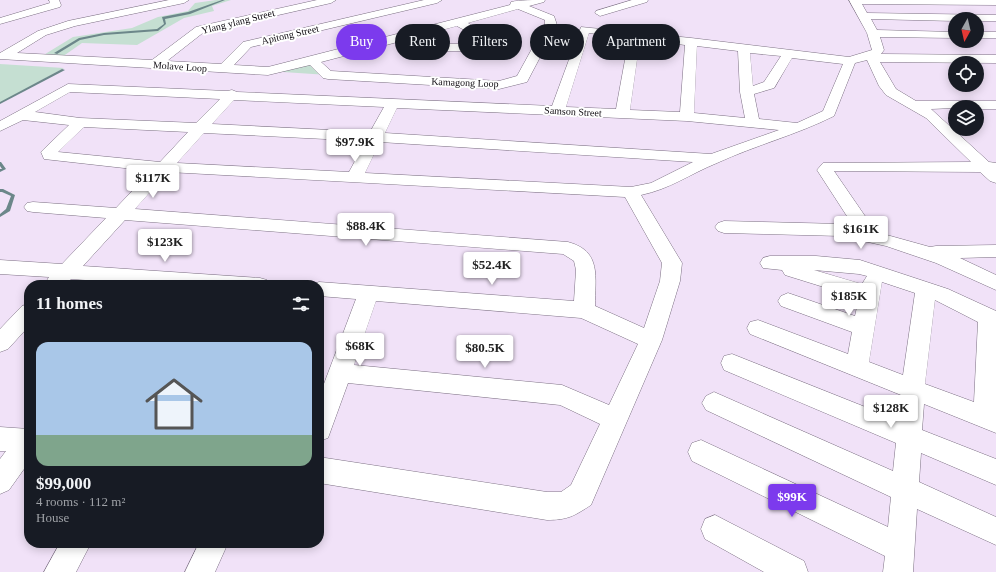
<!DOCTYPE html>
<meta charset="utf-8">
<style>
body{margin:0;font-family:"Times New Roman",serif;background:#20242c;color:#f1f3f6;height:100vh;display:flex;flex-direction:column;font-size:15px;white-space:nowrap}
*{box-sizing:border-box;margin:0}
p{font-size:13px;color:#9ea1a6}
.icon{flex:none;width:22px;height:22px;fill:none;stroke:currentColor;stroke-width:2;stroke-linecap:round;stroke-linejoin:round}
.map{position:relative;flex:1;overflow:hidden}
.sheet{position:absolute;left:24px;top:280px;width:300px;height:268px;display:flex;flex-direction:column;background:#171b24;border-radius:16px;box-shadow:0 2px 10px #0003}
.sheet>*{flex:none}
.hud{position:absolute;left:336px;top:24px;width:380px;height:36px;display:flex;gap:8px}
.needle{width:26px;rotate:188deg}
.tools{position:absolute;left:948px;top:12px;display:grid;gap:8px}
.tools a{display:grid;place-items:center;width:36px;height:36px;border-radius:50%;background:#171b24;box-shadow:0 2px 10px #0003;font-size:20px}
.price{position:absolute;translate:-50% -34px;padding:0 9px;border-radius:4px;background:#fff;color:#222;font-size:13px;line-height:26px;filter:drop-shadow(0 1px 2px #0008)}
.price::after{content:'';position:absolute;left:50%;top:24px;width:12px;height:9px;margin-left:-6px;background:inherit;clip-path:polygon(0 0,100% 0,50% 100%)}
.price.selected{background:#7c3aed;color:#fff}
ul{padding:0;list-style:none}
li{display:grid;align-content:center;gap:8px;height:212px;padding:0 12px}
li span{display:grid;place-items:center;height:124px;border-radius:12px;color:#555}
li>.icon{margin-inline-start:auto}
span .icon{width:72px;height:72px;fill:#fffc;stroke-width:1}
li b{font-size:17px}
h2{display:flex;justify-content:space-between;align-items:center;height:48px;padding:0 12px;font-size:17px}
.chip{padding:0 14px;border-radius:18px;background:#171b24;box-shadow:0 2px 10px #0003;font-size:14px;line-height:36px}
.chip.selected{background:#7c3aed;color:#fff}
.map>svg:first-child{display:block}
.green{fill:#c5dfd2}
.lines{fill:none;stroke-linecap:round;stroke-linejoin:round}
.stream{fill:#6c878a;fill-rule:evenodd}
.minor-casing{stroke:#7c7083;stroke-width:1}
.minor{fill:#fff;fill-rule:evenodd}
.labels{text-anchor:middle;stroke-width:4;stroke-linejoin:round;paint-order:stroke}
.far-street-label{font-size:10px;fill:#0e0a10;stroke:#fff}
</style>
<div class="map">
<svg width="996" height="572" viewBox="0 0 996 572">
<rect width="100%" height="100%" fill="#f1e2f8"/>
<g class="green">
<polygon points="216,0 231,0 212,6 214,11 184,18 137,45 82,43 62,57 42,56 73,37 132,28 158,17 188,11 195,3"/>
<polygon points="312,61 328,75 268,71"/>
<polygon points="0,64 64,68 0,103"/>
</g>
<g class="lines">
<g class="stream">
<polygon points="222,0 225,0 190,14 165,19 166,24 158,31 104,35 80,40 57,54 54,53 79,38 104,33 157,29 164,24 162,17 188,12"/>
<polygon points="62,69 65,70 0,104 0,102"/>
<polygon points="0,162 1,162 6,169 0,172 0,169 2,169 0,166"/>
<polygon points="0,189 3,189 15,195 10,211 0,217 0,214 6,209 11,196 2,192 0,192"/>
</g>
<defs>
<g id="minor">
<polygon points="49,0 59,0 61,5 60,7 0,24 0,18 50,3"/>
<path d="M169 0H189L184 3 75 26 46 35 17 53 152 60 196 27 317 0H336L331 3 204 32 167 61 221 64 243 42 424 0H442L437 3 251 47 234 65 268 67 510 5 511 2C519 0 536 0 545 0L544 2 529 6 554 16 557 25 527 82 499 89 328 79 323 78 310 65 268 75 0 59V53L38 31 68 21ZM518 9 545 20V25L517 76 499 81 331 71 321 62 409 39 430 51H470L485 34 468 23ZM457 26 473 35 463 44H433L420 36Z"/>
<polygon points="632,0 648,0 647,2 600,16 595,13 596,11"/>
<path d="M849 0H996V5L862 4 867 13 996 15V21H977V19H955V21L871 19 877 30 955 32V38L880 37 884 50 881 54 996 55V63L880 62 896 89 916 101H996V109H977V107L931 109 989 162 996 163V183L990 181 980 172 834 171 876 232 930 247 936 246 996 245V257L960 258 996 275V290L936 263 886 246 841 236 724 233 718 231 715 227 718 223 724 221 841 224 854 227 817 170 823 163 971 162 926 118 886 95 879 86 867 60 855 63 834 116C796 135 756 145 717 163 690 174 670 189 641 195L682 263 680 281 662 340 591 505C574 516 568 520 547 520L319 483V457L547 492H561L571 485 600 424 560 405 348 383 328 438 319 441V397L356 299 319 296V285H311L319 282 574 301 576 270 574 261 563 254 125 220 83 266 260 278 267 280 270 285H157L71 279 66 285H44L49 277 0 274V260L62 264 106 218 33 212 27 211 24 207 27 203 33 202 116 208 151 171 44 159 41 152 44 149 69 125 23 120 0 131V121L68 84 227 91 232 90 237 92 552 106 581 27 691 38 849 57 872 50 867 33ZM589 33 629 38 616 109 566 107ZM640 39 685 45 680 112 630 110ZM697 46 738 51 740 92 745 118 694 113ZM750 53 781 56 764 82 753 86ZM792 58 843 64 823 111 797 123 759 119 754 94 774 88ZM70 92 220 99 196 123 80 118 35 112ZM234 100 384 107 370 132 212 124ZM397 108 687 121 779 130 711 154 385 133ZM84 127 188 132 160 162 58 152ZM204 133 366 141 349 172 177 163ZM380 142 693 162 651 183 631 187 365 173ZM168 172 625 197 662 263 660 281 644 328 595 306C595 277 602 251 568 242L135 209ZM376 301 581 318 638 344 609 405 562 385 354 365Z"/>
<rect x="977" y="32" width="19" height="6"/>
<path d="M770 256H816L860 260 948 289 996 311V433L924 404 922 430 996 459V485L921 453 919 482 996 517V545L917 509 913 572H883L885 556 692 461 688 452 692 443 701 440 888 527 891 497 706 410 702 403 706 396 714 392 893 471 896 443 724 370 721 363 724 356 732 354 898 420 901 395 750 334 747 328 750 322 758 320 848 354 852 332 781 306 778 301 781 296 788 293 855 316 859 298 785 275 782 270 763 268 760 263 763 258ZM814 270 859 274 867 276 862 284ZM882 282 915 293 903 375 869 362ZM935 300 978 322 974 402 925 384Z"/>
<polygon points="29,304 29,326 8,349 0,352 0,329 22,306"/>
<polygon points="0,427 29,429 29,462 9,490 0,494 0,459 6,451 0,451"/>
<polygon points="715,515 804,561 808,572 764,572 705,539 701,529 705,519"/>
<polygon points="60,543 91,543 76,572 44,572"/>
<polygon points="199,543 228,543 215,572 185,572"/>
</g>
</defs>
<use href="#minor" class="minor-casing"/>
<use href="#minor" class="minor"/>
</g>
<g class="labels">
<g class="far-street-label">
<text transform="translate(238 21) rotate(-14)" y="4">Ylang ylang Street</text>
<text transform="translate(290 34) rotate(-13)" y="4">Apitong Street</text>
<text transform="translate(180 66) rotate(4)" y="4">Molave Loop</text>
<text transform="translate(465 82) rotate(2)" y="4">Kamagong Loop</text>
<text transform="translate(573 111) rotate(3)" y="4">Samson Street</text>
</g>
</g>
</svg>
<div class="tools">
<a><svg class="needle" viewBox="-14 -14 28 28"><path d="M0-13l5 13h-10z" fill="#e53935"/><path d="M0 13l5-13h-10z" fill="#9ea1a6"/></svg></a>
<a><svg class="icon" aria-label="locate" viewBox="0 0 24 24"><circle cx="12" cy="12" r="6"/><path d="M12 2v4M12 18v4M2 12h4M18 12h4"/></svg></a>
<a><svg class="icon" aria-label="layers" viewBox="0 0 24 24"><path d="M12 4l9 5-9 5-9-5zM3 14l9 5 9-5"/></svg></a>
</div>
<b class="price" style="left:355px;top:163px">$97.9K</b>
<b class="price" style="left:153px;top:199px">$117K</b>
<b class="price" style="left:366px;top:247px">$88.4K</b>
<b class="price" style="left:861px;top:250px">$161K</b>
<b class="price" style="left:165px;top:263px">$123K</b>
<b class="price" style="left:492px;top:286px">$52.4K</b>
<b class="price" style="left:849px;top:317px">$185K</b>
<b class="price" style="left:360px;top:367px">$68K</b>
<b class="price" style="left:485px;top:369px">$80.5K</b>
<b class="price" style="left:891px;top:429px">$128K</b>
<b class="price selected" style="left:792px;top:518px">$99K</b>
<div class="hud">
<a class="chip selected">Buy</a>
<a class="chip">Rent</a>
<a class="chip">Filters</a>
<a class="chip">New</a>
<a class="chip">Apartment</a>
</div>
<section class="sheet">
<h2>11 homes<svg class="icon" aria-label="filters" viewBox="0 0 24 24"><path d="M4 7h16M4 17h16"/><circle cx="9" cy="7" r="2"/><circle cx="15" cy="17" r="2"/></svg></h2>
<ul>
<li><span style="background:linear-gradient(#a9c7e8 75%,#7fa58c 0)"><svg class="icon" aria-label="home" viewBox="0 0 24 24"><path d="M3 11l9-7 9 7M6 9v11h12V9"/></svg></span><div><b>$99,000</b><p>4 rooms · 112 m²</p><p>House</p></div></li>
</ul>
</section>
</div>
